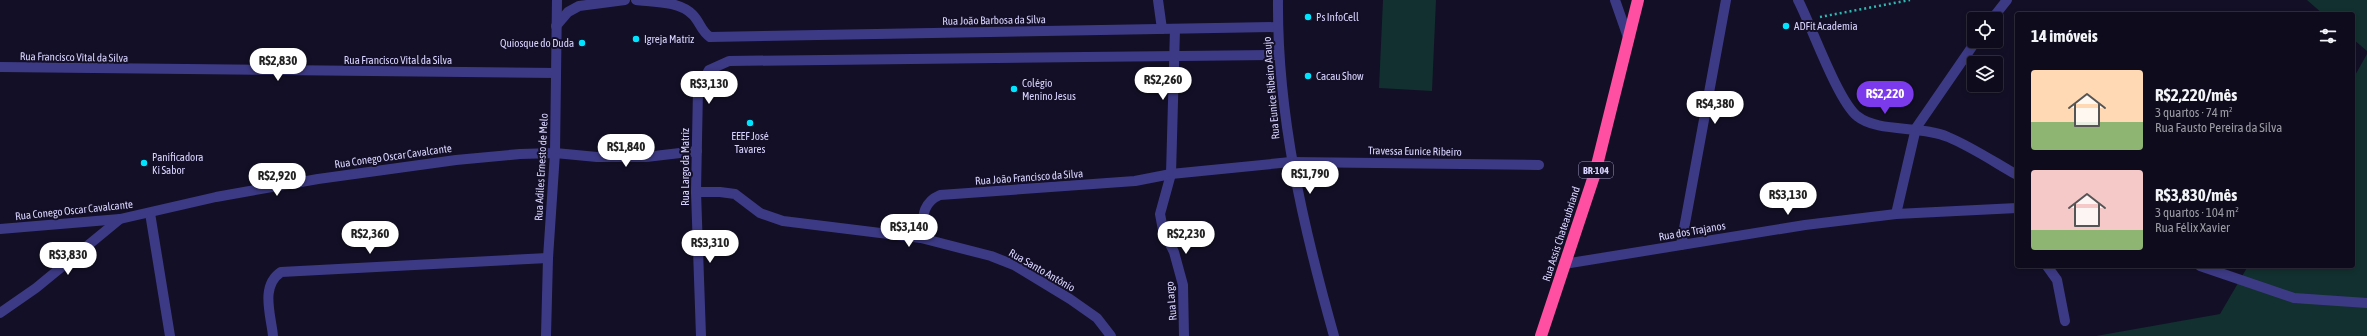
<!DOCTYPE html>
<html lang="pt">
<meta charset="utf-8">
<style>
body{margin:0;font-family:"Asap Condensed",sans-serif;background:#1c1929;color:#f1f3f6;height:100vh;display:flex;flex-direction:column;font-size:15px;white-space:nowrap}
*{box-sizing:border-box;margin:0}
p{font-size:13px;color:#9b9ba3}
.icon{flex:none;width:22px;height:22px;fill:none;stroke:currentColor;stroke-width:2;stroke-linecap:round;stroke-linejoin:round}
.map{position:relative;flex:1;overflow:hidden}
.side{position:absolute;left:2015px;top:12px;width:340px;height:256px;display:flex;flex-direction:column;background:#0e0b1c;border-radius:4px;box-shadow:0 2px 6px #0003,0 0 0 1px #2e2b3b}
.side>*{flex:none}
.buttons{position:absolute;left:1967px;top:12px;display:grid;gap:8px}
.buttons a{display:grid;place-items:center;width:36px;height:36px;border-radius:4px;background:#0e0b1c;box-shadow:0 2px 6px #0003,0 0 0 1px #2e2b3b;font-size:20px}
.price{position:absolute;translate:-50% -34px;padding:0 9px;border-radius:14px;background:#fff;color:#222;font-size:13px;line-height:26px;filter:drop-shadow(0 1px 2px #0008)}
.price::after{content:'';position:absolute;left:50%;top:24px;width:12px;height:9px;margin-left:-6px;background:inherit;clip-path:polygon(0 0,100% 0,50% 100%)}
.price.on{background:#7c3aed;color:#fff}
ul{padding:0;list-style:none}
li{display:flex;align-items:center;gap:12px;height:100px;padding:0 16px}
li span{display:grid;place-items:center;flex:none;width:112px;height:80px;border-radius:4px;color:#555}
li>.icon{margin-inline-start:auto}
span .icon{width:48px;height:48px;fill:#fffc;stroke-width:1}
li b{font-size:17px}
h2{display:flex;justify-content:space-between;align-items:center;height:48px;padding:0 16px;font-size:17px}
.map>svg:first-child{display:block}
.green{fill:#12302f}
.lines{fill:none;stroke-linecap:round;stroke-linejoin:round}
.path{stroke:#2fb8b0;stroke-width:2.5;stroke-dasharray:2 3;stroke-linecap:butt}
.minor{stroke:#3d3a85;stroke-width:10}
.highway{stroke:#ff4fa3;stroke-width:12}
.poi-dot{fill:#00e5ff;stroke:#130f26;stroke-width:1.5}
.labels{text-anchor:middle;stroke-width:4;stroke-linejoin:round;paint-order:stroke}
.shield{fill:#130f26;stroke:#9e99be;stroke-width:1}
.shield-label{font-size:10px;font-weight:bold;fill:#d9d4ff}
.poi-label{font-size:11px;fill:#d9d4ff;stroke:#130f26;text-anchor:start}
.street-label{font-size:11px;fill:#d9d4ff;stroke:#130f26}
</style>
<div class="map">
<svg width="2367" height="336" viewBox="0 0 2367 336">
<rect width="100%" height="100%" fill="#130f26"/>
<g class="green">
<polygon points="1383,0 1436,0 1432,91 1379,88"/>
<polygon points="2307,0 2367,0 2367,51 2353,39 2353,14 2323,14"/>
<polygon points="2367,54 2367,336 2096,336 2220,314 2248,266 2353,266 2353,79"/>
</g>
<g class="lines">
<polyline class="path" points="1820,17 1910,0"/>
<g class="minor">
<path d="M636 0C654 2 680 1 693 15 700 22 701 31 710 37L1278 27"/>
<polyline points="1158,0 1162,29"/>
<path d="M1278 0C1277 115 1303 226 1334 336"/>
<polyline points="1615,0 1629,40"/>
<path d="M1798 0C1812 27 1837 99 1857 116 1878 133 1921 125 1948 137 1972 147 1994 162 2017 175"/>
<polyline points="1992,19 2007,0"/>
<polyline points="556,26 568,12 579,6 625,0"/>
<polyline points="1175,29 1171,174 1160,214 1163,230 1174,252 1183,285 1184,336"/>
<polyline points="0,67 556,73"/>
<polyline points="696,192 720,192 735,194 760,213 783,221 921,238 991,256 1014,265 1070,299 1097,318 1111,336"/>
<polyline points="150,213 170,336"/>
<polyline points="1896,214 1916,128 1976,41"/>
<polyline points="0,229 120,219 216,197 318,179 456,160 520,154 555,153 597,157 646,157 697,151"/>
<path d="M921 238C923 219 921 203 940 195L1135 181 1171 174 1291 162 1539 165"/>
<polyline points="1681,245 1726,0"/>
<polyline points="1564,264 1805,225 1896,214 2017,208"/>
<polyline points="2047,266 2057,280 2065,321"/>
<polyline points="2200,266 2294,298 2367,303"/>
<polyline points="0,313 36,288 120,219"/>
<path d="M273 336C271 315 260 286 281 272L548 258"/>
<polyline points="546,336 548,258 555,153 557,0"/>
<polyline points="701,336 696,192 698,89 709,70 729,61 1279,55"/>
</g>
<polyline class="highway" points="1541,336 1595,173 1638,0"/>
</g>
<g class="poi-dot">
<circle cx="1308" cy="17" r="4"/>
<circle cx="1786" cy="26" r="4"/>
<circle cx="636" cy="39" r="4"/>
<circle cx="582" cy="43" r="4"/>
<circle cx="1308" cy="76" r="4"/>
<circle cx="1014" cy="89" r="4"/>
<circle cx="750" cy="123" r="4"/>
<circle cx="144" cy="163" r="4"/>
</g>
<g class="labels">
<rect class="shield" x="1579" y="162" width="34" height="16" rx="3"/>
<g class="shield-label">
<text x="1596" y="174">BR-104</text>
</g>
<g class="poi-label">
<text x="1316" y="21">Ps InfoCell</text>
<text x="1794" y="30">ADFit Academia</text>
<text x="644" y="43">Igreja Matriz</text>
<text x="574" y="47" text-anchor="end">Quiosque do Duda</text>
<text x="1316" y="80">Cacau Show</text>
<text x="1022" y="87">Colégio<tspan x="1022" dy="13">Menino Jesus</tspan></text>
<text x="750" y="140" text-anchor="middle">EEEF José<tspan x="750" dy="13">Tavares</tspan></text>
<text x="152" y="161">Panificadora<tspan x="152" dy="13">Ki Sabor</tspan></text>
</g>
<g class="street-label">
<text transform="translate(994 20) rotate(-1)" y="4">Rua João Barbosa da Silva</text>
<text transform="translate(74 57) rotate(1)" y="4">Rua Francisco Vital da Silva</text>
<text x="398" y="64">Rua Francisco Vital da Silva</text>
<text transform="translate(1271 88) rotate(-95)" y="4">Rua Eunice Ribeiro Araujo</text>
<text transform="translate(1415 151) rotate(1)" y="4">Travessa Eunice Ribeiro</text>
<text transform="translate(393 156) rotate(-8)" y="4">Rua Conego Oscar Cavalcante</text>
<text transform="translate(541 167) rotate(-87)" y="4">Rua Adiles Ernesto de Melo</text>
<text transform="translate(685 167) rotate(-90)" y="4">Rua Largo da Matriz</text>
<text transform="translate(1029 177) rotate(-4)" y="4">Rua João Francisco da Silva</text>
<text transform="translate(74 210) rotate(-6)" y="4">Rua Conego Oscar Cavalcante</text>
<text transform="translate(1692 231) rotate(-10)" y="4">Rua dos Trajanos</text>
<text transform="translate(1561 234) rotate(-72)" y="4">Rua Assis Chateaubriand</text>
<text transform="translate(1042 270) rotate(30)" y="4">Rua Santo Antônio</text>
<text transform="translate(1171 301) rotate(-95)" y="4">Rua Largo</text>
</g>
</g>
</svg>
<div class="buttons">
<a><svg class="icon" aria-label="locate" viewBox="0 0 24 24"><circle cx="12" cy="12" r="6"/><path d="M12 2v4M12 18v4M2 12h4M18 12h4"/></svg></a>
<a><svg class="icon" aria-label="layers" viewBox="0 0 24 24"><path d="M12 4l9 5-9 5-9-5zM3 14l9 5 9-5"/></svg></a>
</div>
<b class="price" style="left:278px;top:82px">R$2,830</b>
<b class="price" style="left:1163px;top:101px">R$2,260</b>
<b class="price" style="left:709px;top:105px">R$3,130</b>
<b class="price on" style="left:1885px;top:115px">R$2,220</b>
<b class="price" style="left:1715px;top:125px">R$4,380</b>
<b class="price" style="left:626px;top:168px">R$1,840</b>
<b class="price" style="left:1310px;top:195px">R$1,790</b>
<b class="price" style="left:277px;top:197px">R$2,920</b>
<b class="price" style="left:1788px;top:216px">R$3,130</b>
<b class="price" style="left:909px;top:248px">R$3,140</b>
<b class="price" style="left:370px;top:255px">R$2,360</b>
<b class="price" style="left:1186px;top:255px">R$2,230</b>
<b class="price" style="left:710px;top:264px">R$3,310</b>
<b class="price" style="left:68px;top:276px">R$3,830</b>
<section class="side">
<h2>14 imóveis<svg class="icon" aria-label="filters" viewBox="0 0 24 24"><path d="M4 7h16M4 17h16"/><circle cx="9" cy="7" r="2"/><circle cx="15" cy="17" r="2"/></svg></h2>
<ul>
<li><span style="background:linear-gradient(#ffd9b3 65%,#8fb573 0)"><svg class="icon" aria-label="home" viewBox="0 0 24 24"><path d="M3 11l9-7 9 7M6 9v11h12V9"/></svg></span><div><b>R$2,220/mês</b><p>3 quartos · 74 m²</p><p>Rua Fausto Pereira da Silva</p></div></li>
<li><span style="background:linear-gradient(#f6c9c9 75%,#8fb573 0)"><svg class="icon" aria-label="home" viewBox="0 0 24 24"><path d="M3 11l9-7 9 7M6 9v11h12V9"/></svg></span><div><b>R$3,830/mês</b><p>3 quartos · 104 m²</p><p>Rua Félix Xavier</p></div></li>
</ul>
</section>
</div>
